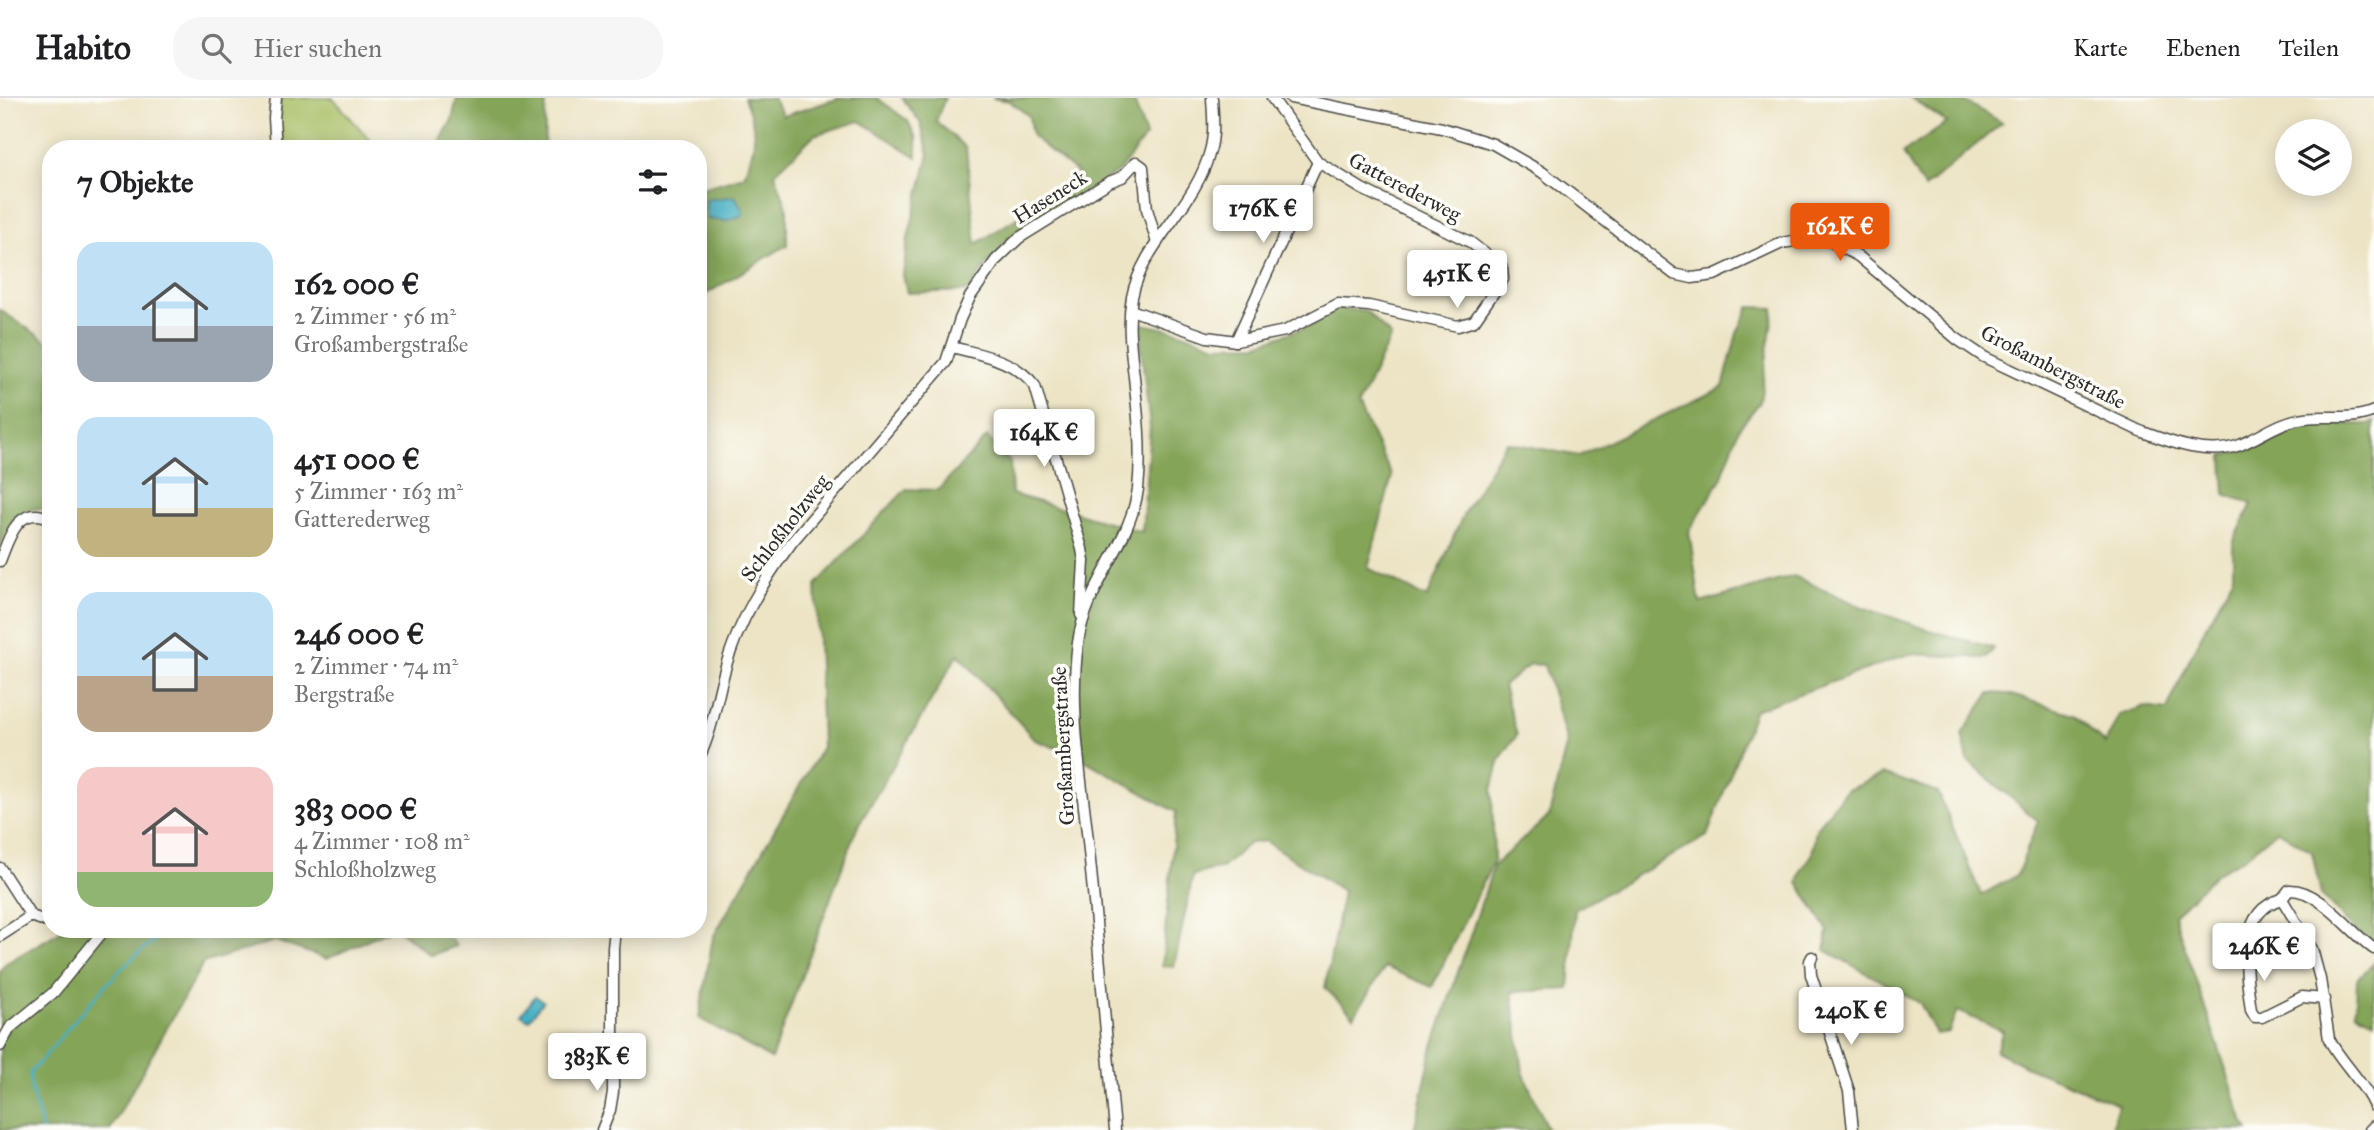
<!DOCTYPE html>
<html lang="de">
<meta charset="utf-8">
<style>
body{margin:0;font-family:"IM FELL Great Primer",serif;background:#f6f6f6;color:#202124;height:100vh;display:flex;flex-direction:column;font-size:26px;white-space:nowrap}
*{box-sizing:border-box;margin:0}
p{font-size:23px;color:#757577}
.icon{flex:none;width:38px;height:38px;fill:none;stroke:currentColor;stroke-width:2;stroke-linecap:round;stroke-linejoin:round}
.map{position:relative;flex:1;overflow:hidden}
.side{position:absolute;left:42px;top:42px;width:665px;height:798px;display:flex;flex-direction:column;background:#fff;border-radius:28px;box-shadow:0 4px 18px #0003}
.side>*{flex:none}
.tools{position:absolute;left:2275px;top:21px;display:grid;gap:14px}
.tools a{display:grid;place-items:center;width:77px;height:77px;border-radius:50%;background:#fff;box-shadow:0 4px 18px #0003;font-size:35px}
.price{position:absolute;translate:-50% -60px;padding:0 16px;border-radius:7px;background:#fff;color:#222;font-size:23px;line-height:46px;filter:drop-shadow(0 2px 4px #0008)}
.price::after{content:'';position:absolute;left:50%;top:42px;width:21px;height:16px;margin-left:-10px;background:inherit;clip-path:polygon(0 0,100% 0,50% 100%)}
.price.selected{background:#ea580c;color:#fff}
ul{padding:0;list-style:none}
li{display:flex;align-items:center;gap:21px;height:175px;padding:0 35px}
li span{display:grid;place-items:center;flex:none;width:196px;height:140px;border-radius:21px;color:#555}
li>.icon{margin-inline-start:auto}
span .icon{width:84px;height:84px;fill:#fffc;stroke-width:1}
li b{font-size:30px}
h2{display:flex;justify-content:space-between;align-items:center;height:84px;padding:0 35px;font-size:30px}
header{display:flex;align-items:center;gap:42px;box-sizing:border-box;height:98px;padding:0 35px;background:#fff;border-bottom:2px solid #e0e0e0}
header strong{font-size:33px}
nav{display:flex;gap:38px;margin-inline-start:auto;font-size:24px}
.search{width:490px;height:63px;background:#f6f6f6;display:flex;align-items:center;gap:18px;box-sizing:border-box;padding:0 24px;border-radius:28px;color:#757577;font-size:26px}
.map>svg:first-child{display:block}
.green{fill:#a5bd62;stroke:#687446;stroke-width:2}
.forest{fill:#84a458;stroke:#586842;stroke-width:2}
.water{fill:#43aec2;stroke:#376c76;stroke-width:2}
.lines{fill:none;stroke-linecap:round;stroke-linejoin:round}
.stream{stroke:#43aec2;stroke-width:2.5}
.minor-casing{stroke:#484742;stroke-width:13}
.minor{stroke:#fff;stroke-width:10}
.labels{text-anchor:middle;stroke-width:7;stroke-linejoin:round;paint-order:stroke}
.street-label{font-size:21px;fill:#2b2b2b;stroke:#fdfcf7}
</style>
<header>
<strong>Habito</strong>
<div class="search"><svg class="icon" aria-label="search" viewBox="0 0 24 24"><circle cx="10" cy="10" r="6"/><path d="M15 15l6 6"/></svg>Hier suchen</div>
<nav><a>Karte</a><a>Ebenen</a><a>Teilen</a></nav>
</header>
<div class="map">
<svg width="2374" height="1032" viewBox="0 0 2374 1032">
<rect width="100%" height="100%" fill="#fdfcf7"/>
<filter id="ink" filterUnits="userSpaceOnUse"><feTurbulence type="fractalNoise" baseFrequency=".0143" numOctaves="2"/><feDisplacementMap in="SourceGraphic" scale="14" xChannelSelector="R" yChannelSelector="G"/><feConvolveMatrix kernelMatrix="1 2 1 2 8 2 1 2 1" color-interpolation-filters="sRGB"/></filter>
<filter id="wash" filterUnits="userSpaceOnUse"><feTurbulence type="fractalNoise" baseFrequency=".00686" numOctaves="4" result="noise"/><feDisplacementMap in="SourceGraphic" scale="28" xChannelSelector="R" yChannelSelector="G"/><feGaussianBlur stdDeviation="1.57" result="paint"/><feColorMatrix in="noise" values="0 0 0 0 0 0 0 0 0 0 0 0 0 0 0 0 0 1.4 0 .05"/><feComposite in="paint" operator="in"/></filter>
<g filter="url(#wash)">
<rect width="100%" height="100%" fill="#ece4c5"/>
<polygon class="green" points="280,0 333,0 378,51 279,51 278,17"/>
<g class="forest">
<polygon points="457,0 546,0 544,51 436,51 452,22"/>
<path d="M744 0H773L783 18 840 0H877L908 23 917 41V59L860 23 814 37 775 75 787 110V147L698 201V91L744 78C757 46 758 32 744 0Z"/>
<polygon points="902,0 945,0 936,23 966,50 976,146 1015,121 1048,104 1078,76 1032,38 1029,18 1009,3 992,0 1133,0 1146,38 1119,73 1008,140 980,176 970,193 907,195 903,177 908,140 929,56 920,24"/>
<polygon points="1911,0 1959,0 2002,25 1924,90 1903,55 1947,25"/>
<polygon points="1749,209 1774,210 1760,304 1739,330 1721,381 1689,433 1700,505 1794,478 1862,509 1929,532 1994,550 1987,560 1909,556 1755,612 1707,738 1575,812 1569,891 1512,894 1523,974 1548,1032 1414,1032 1433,948 1494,767 1549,718 1567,644 1544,567 1530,566 1503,588 1517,637 1500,661 1492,692 1494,762 1432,889 1385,869 1354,918 1325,890 1343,793 1265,743 1249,745 1223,769 1193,777 1174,869 1162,868 1176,714 1079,659 1035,642 958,556 856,732 771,961 699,920 713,839 822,649 816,487 906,391 938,392 987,339 1010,364 1012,396 1142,434 1150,329 1138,225 1177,233 1216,247 1257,246 1309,228 1340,210 1367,214 1391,238 1358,308 1392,378 1368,470 1427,500 1464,415 1506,344 1579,358 1723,289 1737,235"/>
<path d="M0 212 51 246V413C19 404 11 422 0 448Z"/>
<polygon points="2374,322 2374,852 2321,797 2312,754 2277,732 2248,757 2214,777 2174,817 2244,1025 2249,1032 2111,1032 2118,1006 2027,969 1996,953 2003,933 1957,913 1949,934 1936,936 1920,905 1825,852 1828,833 1798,785 1802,771 1812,757 1816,731 1845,693 1883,676 1938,694 1981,797 2017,777 2038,723 1968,663 1962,636 1990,595 2008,596 2073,616 2105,646 2119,617 2143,609 2167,612 2194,551 2233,479 2233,445 2252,406 2225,396 2223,358 2255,349 2283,333 2314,326 2369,326"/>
<polygon points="64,831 390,831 327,861 275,843 203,865 110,1032 0,1032 0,874 5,866"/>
<polygon points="397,831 443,831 456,848 431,857"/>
<polygon points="2374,865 2374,923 2356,914 2357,881"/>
</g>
<g class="water">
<polygon points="735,98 742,111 743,117 726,123 708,121 706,112 706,102"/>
<polygon points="535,898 543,903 529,922 521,917"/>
</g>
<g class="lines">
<g class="stream">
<polyline points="289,831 313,836 330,831"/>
<path d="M42 1032C39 1012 29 995 30 975 63 940 138 834 183 831"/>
</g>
</g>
</g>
<g filter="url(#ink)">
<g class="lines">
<defs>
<g id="minor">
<polyline points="276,0 274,20 276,51"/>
<path d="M1291 0 1442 30 1493 46 1542 74 1674 176 1692 180 1714 177 1782 145 1813 140 1830 143 1858 158 1957 241 1984 259 2140 333C2170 344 2208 359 2240 347 2262 338 2280 323 2305 320 2329 317 2351 323 2374 313"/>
<polyline points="1131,212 1207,239 1236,243 1285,233 1338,206 1369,208 1458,228 1474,223 1503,181 1502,169 1470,144 1362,91 1318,64 1272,0"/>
<polyline points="1236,243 1318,64"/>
<path d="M952 249C982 257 1016 262 1035 288L1082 451 1084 463 1081 517"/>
<path d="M0 463C9 440 18 405 51 421"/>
<path d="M698 662C715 628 717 593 729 558 743 516 766 479 792 444L946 264 960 221 970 199 996 162 1019 140 1109 84 1122 79 1136 64 1143 69 1147 111 1157 145"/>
<polyline points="0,770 31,818 51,825"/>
<path d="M2282 801 2312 851 2320 881 2329 941C2341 965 2362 981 2374 1008"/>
<path d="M2282 801C2235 813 2246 876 2251 912L2255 919H2262L2302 899 2324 901"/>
<path d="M2282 801 2289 792C2319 790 2351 835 2374 851"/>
<polyline points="0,838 31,818"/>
<polyline points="1812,859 1810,863 1811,877 1849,993 1853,1032"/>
<polyline points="0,948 10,930 53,895 105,831"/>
<polyline points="602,1032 610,1012 613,994 613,850 615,831"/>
<path d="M1115 1032C1106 936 1098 840 1088 743 1081 678 1069 611 1078 545 1085 489 1130 447 1138 391 1142 355 1138 316 1134 279 1131 252 1127 226 1132 199 1143 144 1196 108 1210 53 1215 36 1213 17 1212 0"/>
<polyline points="2370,1032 2374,1028"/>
</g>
</defs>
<use href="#minor" class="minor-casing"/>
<use href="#minor" class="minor"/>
</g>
</g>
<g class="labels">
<g class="street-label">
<text transform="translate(1405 89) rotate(28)" y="7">Gatterederweg</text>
<text transform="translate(1050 99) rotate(-32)" y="7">Haseneck</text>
<text transform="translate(2053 269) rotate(27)" y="7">Großambergstraße</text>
<text transform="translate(785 430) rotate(-52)" y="7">Schloßholzweg</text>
<text transform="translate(1063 648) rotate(-93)" y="7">Großambergstraße</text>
</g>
</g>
</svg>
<div class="tools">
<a><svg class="icon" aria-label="layers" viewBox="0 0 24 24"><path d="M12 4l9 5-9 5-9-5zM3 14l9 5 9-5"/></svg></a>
</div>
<b class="price" style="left:1263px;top:147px">176K €</b>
<b class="price selected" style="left:1840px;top:165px">162K €</b>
<b class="price" style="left:1457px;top:212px">451K €</b>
<b class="price" style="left:1044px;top:371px">164K €</b>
<b class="price" style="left:2264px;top:885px">246K €</b>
<b class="price" style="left:1851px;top:949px">240K €</b>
<b class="price" style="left:597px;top:995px">383K €</b>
<section class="side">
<h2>7 Objekte<svg class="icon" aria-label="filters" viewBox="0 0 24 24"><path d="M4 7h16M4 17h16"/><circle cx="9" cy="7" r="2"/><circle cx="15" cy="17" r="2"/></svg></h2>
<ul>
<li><span style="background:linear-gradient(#bfe0f5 60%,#9aa5b1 0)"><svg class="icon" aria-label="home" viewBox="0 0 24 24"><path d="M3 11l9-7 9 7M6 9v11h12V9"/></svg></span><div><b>162 000 €</b><p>2 Zimmer · 56 m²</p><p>Großambergstraße</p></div></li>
<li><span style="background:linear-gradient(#bfe0f5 65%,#c2b280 0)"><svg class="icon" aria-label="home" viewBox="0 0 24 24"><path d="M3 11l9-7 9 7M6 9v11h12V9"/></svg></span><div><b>451 000 €</b><p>5 Zimmer · 163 m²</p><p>Gatterederweg</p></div></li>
<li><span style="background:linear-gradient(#bfe0f5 60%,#b9a48a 0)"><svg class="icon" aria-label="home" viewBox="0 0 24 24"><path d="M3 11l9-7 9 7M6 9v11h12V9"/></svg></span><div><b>246 000 €</b><p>2 Zimmer · 74 m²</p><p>Bergstraße</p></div></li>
<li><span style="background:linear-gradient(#f6c9c9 75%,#8fb573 0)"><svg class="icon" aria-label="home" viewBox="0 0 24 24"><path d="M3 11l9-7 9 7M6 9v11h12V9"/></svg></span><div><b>383 000 €</b><p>4 Zimmer · 108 m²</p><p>Schloßholzweg</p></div></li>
</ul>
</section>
</div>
